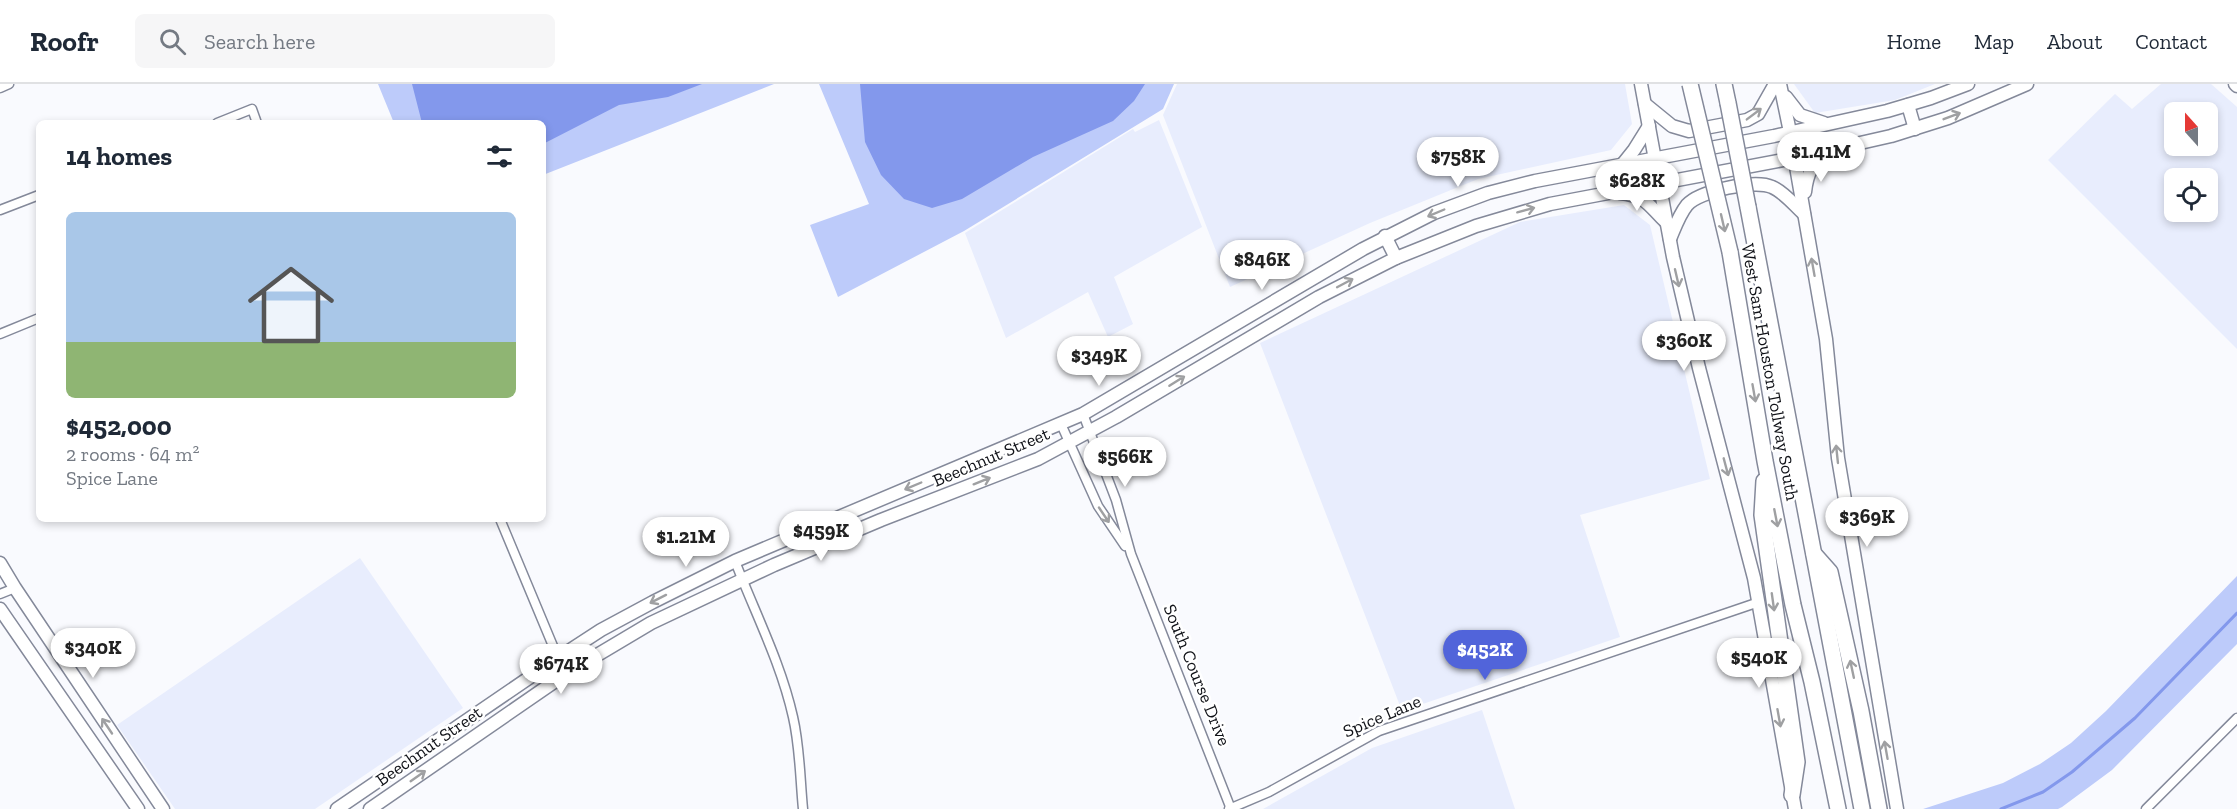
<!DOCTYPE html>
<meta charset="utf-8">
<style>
body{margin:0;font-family:"Zilla Slab",serif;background:#f6f6f7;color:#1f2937;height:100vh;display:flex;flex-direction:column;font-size:22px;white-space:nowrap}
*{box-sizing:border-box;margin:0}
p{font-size:20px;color:#747a83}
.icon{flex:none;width:33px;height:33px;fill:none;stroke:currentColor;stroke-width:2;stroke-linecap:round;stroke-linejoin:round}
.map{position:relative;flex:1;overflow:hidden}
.drawer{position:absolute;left:36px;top:36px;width:510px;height:402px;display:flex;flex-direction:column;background:#fff;border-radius:9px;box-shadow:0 3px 9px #0003}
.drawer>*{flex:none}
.needle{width:39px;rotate:339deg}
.fabs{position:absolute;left:2164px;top:18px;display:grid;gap:12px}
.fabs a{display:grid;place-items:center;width:54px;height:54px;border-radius:9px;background:#fff;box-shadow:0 3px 9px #0003;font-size:30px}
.price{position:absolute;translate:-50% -51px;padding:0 14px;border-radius:21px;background:#fff;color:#222;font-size:20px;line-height:39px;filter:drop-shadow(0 2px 3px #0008)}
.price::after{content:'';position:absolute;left:50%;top:36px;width:18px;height:14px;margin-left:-9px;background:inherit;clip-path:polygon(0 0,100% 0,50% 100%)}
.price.current{background:#5164da;color:#fff}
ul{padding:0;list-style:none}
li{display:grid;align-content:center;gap:12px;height:318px;padding:0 30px}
li span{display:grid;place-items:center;height:186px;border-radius:9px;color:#555}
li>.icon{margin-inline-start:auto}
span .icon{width:108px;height:108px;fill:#fffc;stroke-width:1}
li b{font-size:26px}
h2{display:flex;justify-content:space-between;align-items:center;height:72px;padding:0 30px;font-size:26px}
header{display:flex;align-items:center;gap:36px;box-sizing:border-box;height:84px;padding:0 30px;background:#fff;border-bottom:2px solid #e0e1e3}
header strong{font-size:28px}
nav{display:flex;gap:33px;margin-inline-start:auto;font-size:21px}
.search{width:420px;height:54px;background:#f6f6f7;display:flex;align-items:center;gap:15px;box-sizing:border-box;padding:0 21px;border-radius:9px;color:#747a83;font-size:22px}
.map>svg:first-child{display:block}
.built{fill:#e8edfd;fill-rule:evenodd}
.green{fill:#bdcbfa}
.water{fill:#8398ec}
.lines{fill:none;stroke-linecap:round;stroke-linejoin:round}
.stream{stroke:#8398ec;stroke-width:3}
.street-casing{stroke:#84899a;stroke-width:11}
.secondary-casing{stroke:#84899a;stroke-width:15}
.highway-casing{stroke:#84899a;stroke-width:18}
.street{stroke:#fff;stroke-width:8}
.secondary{stroke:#fff;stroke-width:12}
.highway{stroke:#fff;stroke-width:15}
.highway-bridge-casing{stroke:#84899a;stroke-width:18;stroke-linecap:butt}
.highway-bridge{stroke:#fff;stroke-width:15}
.oneway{stroke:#9fa0a2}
.labels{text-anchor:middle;stroke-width:5;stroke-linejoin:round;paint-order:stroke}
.street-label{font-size:18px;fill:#0f1117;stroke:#fff}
</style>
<header>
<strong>Roofr</strong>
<div class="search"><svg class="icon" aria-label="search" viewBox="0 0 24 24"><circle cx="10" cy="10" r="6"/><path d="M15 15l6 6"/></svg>Search here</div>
<nav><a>Home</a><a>Map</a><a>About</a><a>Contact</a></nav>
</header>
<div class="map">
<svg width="2237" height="725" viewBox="0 0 2237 725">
<rect width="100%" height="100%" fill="#f9fafe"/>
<g class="built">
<polygon points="1177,0 1625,0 1632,40 1611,66 1478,95 1370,139 1230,203 1163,31"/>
<polygon points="1794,0 1935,0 1895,16 1815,29"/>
<path d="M2161 0H2211L2237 23V265L2048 76 2115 10 2132 25ZM2175 28H2208V62H2175ZM2175 94H2208V128H2175Z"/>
<polygon points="1159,36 1202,143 1114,193 1133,240 1108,253 1088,208 1006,254 965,149 1133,45 1135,48"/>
<polygon points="1624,121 1650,141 1710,395 1580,431 1620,553 1402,627 1260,259 1520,138"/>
<polygon points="360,474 463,624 315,725 175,725 117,641"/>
<polygon points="1482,626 1515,725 1263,725 1372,664"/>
</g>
<g class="green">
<polygon points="378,0 774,0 543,91 543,39 394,39"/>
<polygon points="819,0 1174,0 1163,25 964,147 838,213 810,141 869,120"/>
<polygon points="2237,492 2237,560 2112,686 2062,723 2058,725 1923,725 2003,699 2040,680 2071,659 2106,627"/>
</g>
<g class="water">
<polygon points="412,0 702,0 668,13 619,21 543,60 543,39 422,39"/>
<polygon points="860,0 1145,0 1134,17 1113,37 1033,73 962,115 932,124 904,115 881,91 865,58"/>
</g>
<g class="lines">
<polyline class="stream" points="2001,725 2043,708 2072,688 2135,634 2237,529"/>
<defs>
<g id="street">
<polyline points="0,4 9,0"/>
<polyline points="217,39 252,25 257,39"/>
<polyline points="0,126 39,111"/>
<polyline points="0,250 39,234"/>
<polyline points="1083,330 1116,416 1131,470 1231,725"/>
<polyline points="1061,340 1098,422 1125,462"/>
<polyline points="500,435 558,574"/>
<path d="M735 477C755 529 781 579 793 633 800 663 800 694 803 725"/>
<polyline points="0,510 15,504"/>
<polyline points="1229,725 1269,708 1379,647 1759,518"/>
<polyline points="2146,725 2237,634"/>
</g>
<g id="secondary">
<polyline points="1641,0 1673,173 1699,284 1754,494 1795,725"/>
<polyline points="1780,0 1790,48 1826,255 1838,374 1897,725"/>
<polyline points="2235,0 2237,2"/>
<polyline points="1786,13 1800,31 1824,39"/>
<polyline points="1645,20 1672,42 1689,47 1747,36 1758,30 1775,0"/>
<polyline points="1908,21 1915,45"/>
<polyline points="1622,81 1634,66 1649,42"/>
<path d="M1805 108C1807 90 1812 78 1829 69"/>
<path d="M1620 109C1647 112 1648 121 1666 138"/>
<polyline points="1385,152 1396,174"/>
<path d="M1670 155C1675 143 1679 131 1687 121 1699 107 1755 95 1772 103 1784 108 1794 121 1804 130"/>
<polyline points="0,479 15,504 163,725"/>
<polyline points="0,525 138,725"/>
<polyline points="337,725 558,574 601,546 653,518 735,477 1083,330 1363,165 1434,129 1488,109 1535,97 1774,52 1887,27 1931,14 1968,0"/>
<polyline points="370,725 567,589 651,539 774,481 881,436 1038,375 1116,333 1319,213 1396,174 1476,142 1550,120 1794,74 1891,52 1948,34 2027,0"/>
</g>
<g id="highway">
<polyline points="1724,0 1728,19"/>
<polyline points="1748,123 1862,725"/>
<polyline points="1730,168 1765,377 1793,521 1812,598 1838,725"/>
<polyline points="1764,397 1762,431 1797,678 1792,711"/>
<polyline points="1814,470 1830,488 1861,627 1879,725"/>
</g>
</defs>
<use href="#street" class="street-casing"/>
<use href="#secondary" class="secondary-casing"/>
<use href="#highway" class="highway-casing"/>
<use href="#street" class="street"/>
<use href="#secondary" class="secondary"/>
<use href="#highway" class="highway"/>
<defs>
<g id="highway-bridge">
<polyline points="1690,0 1730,168"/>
<polyline points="1728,19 1748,123"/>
</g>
</defs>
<use href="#highway-bridge" class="highway-bridge-casing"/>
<use href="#highway-bridge" class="highway-bridge"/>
</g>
<defs><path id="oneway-shaft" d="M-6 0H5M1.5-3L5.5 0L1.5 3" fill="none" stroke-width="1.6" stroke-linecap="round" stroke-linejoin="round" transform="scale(1.5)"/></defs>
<g class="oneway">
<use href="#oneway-shaft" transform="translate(1754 30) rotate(-37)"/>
<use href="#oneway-shaft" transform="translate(1952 32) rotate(-21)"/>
<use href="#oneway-shaft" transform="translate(1526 126) rotate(-15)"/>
<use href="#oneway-shaft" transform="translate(1436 129) rotate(157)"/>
<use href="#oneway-shaft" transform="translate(1723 139) rotate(77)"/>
<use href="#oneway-shaft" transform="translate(1813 183) rotate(-100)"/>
<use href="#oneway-shaft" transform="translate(1677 194) rotate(77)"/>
<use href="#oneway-shaft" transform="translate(1345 199) rotate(-28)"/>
<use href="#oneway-shaft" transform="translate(1177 297) rotate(-32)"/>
<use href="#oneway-shaft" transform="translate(1754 309) rotate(80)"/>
<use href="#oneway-shaft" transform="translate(1837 370) rotate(-96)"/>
<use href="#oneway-shaft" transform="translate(1726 383) rotate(75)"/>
<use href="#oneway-shaft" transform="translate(982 397) rotate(-22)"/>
<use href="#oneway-shaft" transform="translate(913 402) rotate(157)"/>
<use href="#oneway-shaft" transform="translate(1104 431) rotate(56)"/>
<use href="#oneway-shaft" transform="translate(1776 434) rotate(79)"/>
<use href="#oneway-shaft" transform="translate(658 515) rotate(153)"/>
<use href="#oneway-shaft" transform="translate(1773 518) rotate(82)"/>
<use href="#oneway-shaft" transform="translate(1852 585) rotate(-102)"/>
<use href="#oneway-shaft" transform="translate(1779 634) rotate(80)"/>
<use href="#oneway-shaft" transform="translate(107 642) rotate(-124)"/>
<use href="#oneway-shaft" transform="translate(1886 666) rotate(-100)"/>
<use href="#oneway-shaft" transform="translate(418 692) rotate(-35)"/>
</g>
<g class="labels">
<g class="street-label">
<text transform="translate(1770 288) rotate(80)" y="6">West Sam Houston Tollway South</text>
<text transform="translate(991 373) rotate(-23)" y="6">Beechnut Street</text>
<text transform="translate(1197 591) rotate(68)" y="6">South Course Drive</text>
<text transform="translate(1382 632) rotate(-23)" y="6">Spice Lane</text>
<text transform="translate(429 662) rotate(-35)" y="6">Beechnut Street</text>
</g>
</g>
</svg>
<div class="fabs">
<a><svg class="needle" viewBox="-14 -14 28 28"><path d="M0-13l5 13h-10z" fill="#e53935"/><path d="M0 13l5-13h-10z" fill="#747a83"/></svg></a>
<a><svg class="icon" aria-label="locate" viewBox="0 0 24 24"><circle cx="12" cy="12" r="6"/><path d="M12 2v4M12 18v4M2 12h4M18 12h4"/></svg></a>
</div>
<b class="price" style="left:1821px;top:99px">$1.41M</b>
<b class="price" style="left:1458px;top:104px">$758K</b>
<b class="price" style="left:1637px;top:128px">$628K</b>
<b class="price" style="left:1262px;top:207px">$846K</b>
<b class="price" style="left:1684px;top:288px">$360K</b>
<b class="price" style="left:1099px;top:303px">$349K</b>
<b class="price" style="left:1125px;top:404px">$566K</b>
<b class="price" style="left:1867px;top:464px">$369K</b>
<b class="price" style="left:821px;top:478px">$459K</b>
<b class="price" style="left:686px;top:484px">$1.21M</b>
<b class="price" style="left:93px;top:595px">$340K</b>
<b class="price current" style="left:1485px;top:597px">$452K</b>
<b class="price" style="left:1759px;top:605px">$540K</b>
<b class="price" style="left:561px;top:611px">$674K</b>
<section class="drawer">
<h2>14 homes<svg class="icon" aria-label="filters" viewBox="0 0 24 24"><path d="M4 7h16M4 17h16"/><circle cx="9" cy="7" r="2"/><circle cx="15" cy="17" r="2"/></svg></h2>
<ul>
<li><span style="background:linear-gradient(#a9c7e8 70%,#8fb573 0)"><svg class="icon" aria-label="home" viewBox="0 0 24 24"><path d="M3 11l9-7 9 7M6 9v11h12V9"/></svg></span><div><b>$452,000</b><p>2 rooms · 64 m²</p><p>Spice Lane</p></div></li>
</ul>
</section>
</div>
